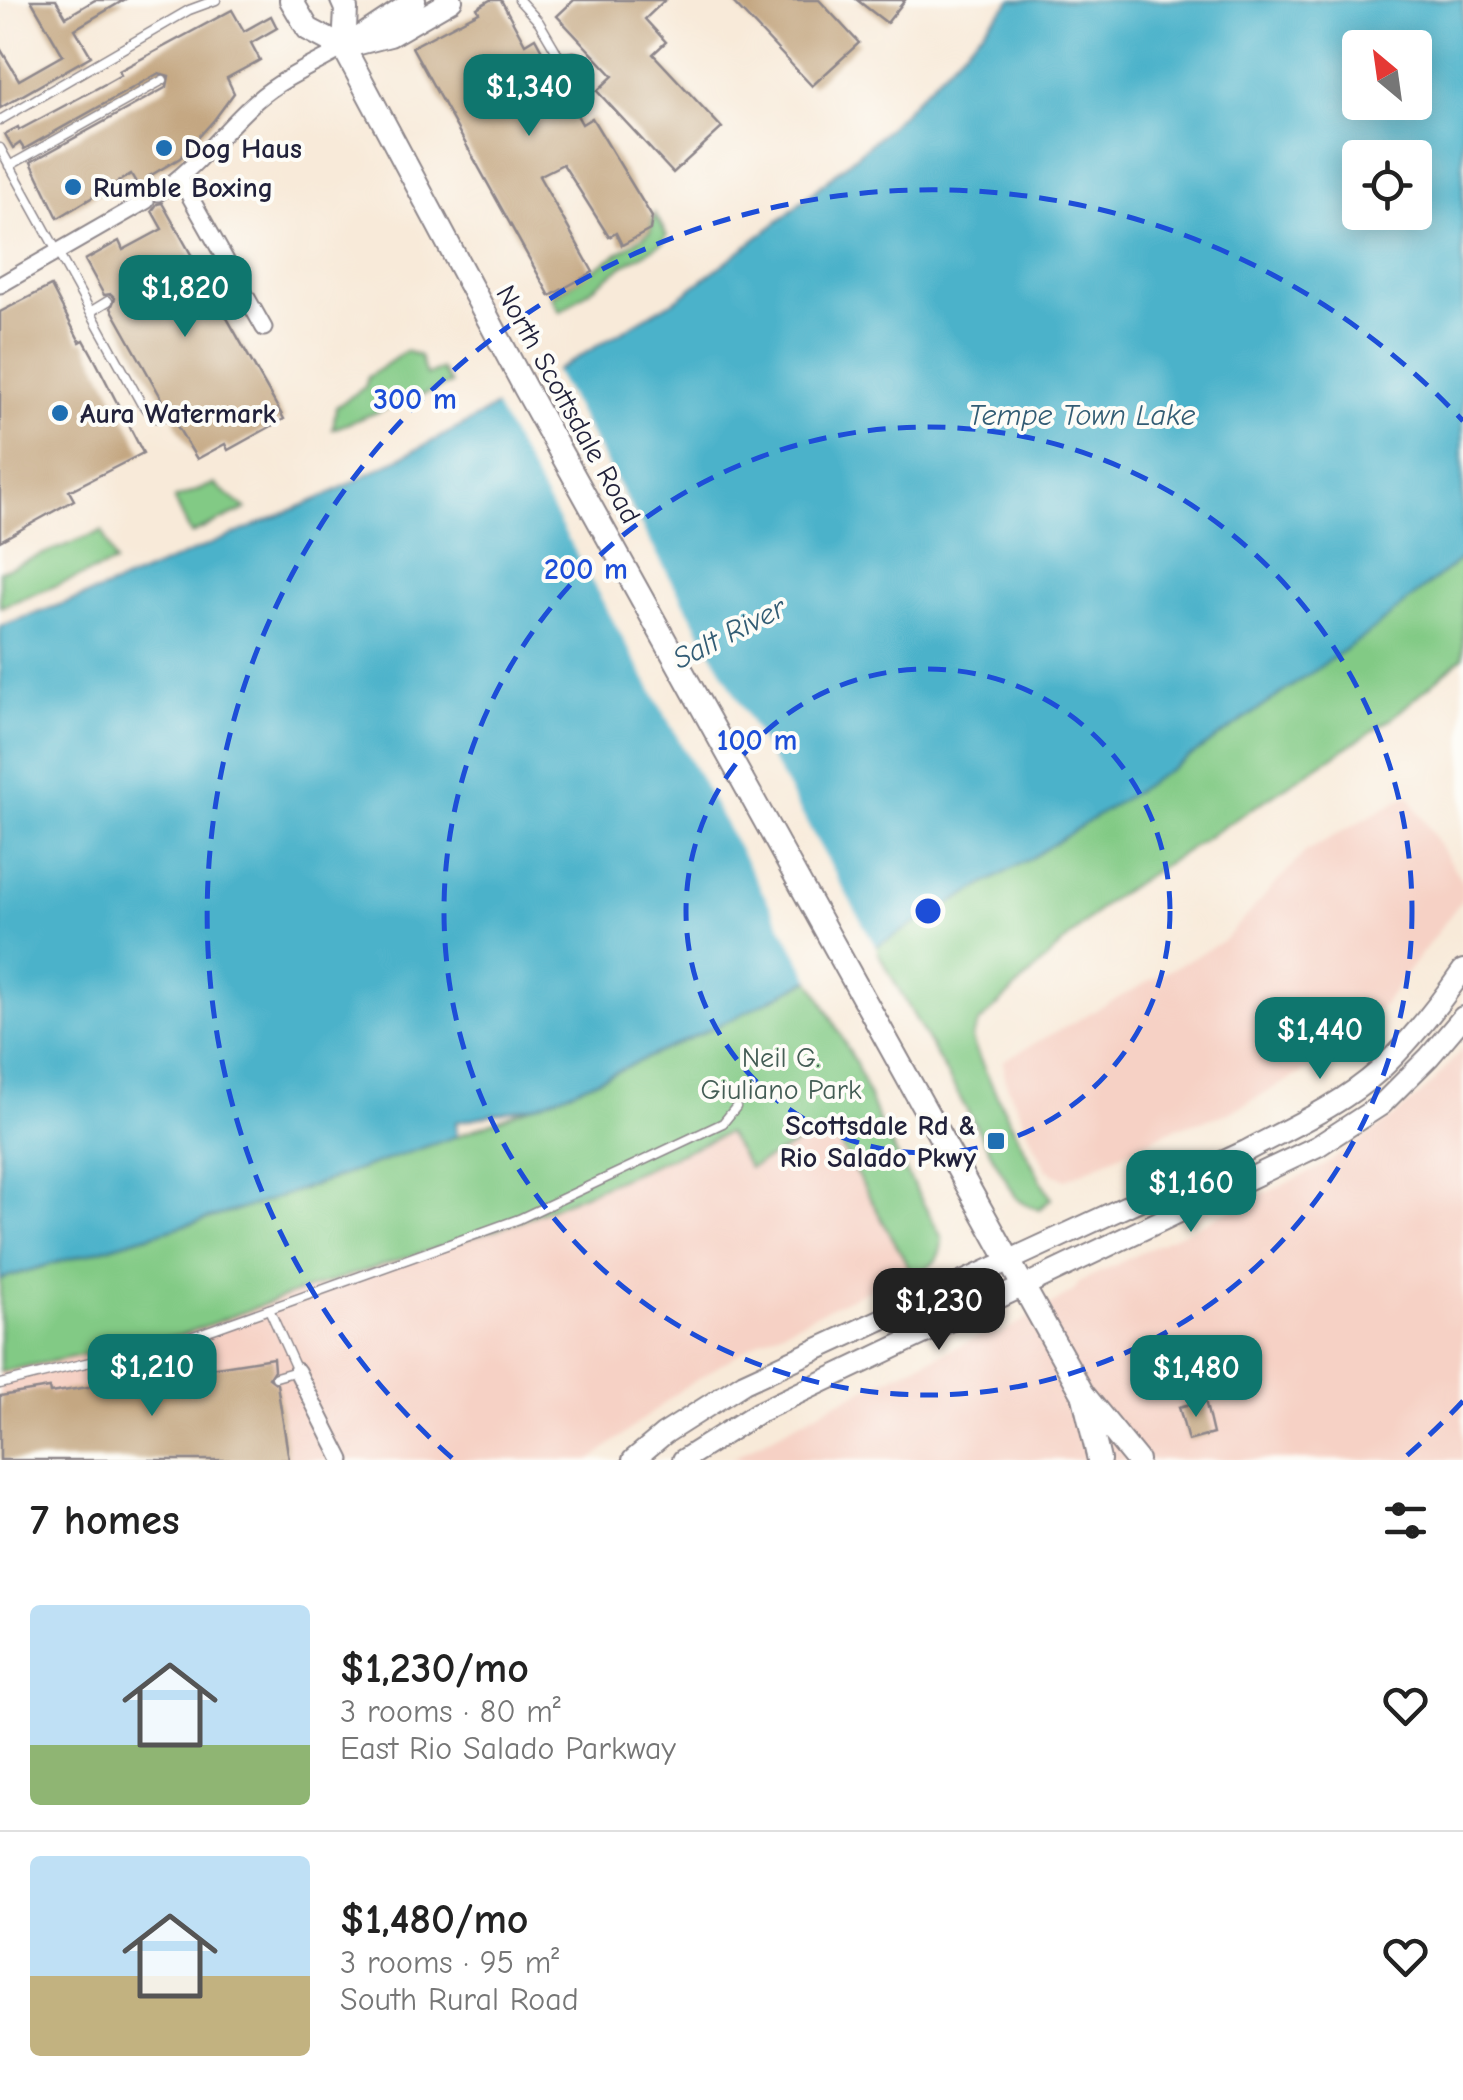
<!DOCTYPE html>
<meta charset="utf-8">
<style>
body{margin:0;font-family:"Comic Neue",sans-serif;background:#f6f6f6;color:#222;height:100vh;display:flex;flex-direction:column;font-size:38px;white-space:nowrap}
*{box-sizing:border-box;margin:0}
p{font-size:32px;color:#767676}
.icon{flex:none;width:55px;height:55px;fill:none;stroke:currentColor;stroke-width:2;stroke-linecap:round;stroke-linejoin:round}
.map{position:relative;height:1460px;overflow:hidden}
.details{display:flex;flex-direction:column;background:#fff;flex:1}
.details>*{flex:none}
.needle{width:65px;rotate:331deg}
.tools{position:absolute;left:1342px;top:30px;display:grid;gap:20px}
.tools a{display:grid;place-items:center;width:90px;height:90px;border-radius:10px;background:#fff;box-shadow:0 5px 25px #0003;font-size:50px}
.price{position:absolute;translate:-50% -85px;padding:0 22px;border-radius:20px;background:#0f766e;color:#fff;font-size:32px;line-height:65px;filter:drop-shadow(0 2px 5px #0008)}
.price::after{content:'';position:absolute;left:50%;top:60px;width:30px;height:22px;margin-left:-15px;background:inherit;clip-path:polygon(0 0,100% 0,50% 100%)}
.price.current{background:#222;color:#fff}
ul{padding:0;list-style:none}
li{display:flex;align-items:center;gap:30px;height:250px;padding:0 30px}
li+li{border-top:2px solid #e0e0e0}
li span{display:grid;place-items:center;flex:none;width:280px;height:200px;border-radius:10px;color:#555}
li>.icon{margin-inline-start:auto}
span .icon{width:120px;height:120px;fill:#fffc;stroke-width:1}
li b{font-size:42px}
h2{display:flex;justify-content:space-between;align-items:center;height:120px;padding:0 30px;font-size:42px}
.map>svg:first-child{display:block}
.built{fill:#f6d1c5}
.green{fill:#82ca85;stroke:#527660;stroke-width:2.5}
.water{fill:#4bb2ca;stroke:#366a82;stroke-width:2.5;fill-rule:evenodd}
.pier{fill:#f8ead9}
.building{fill:#c4a782}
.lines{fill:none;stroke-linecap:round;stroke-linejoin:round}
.lane-casing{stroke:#8d868a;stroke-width:11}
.street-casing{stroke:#8d868a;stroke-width:19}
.secondary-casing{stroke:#8d868a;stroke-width:24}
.primary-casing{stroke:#8d868a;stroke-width:26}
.lane{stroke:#fff;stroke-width:8}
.street{stroke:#fff;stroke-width:15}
.secondary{stroke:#fff;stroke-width:20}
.primary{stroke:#fff;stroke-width:22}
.ring{fill:none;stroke:#1d4ed8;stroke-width:5;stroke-dasharray:18 12}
.poi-dot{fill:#1f6fb2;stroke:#fdfcf7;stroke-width:4}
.labels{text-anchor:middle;stroke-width:8;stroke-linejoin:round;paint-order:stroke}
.poi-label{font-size:28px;font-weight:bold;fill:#22223b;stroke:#fdfcf7;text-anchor:start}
.street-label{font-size:28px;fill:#22223b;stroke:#fdfcf7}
.park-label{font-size:28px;fill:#445d55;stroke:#fdfcf7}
.water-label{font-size:30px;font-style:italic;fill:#325c74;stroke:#fdfcf7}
.centre{fill:#1d4ed8;stroke:#fdfcf7;stroke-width:5}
.ring-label{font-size:30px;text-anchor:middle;font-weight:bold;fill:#1d4ed8;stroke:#fdfcf7;stroke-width:8;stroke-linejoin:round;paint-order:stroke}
</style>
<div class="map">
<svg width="1463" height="1460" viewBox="0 0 1463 1460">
<rect width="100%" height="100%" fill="#fdfcf7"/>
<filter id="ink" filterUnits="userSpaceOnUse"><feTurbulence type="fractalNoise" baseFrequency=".01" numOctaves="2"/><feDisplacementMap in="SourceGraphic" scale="20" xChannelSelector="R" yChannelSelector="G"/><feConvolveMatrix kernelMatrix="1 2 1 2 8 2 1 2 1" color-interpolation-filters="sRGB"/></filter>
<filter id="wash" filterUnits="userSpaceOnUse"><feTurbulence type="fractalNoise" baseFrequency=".0048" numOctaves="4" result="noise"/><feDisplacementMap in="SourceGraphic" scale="40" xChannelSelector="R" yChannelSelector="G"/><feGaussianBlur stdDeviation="2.25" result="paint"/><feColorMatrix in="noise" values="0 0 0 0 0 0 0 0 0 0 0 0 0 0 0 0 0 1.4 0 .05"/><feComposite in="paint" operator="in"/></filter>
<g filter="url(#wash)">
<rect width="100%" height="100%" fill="#f8ead9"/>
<g class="built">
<polygon points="1408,795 1463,883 1463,898 1373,1018 1330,1057 1229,1113 1173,1129 1065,1180 1046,1169 1004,1078 1004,1060 1223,941 1305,852"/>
<polygon points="1463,1048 1463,1460 729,1460 833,1404 988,1332 1000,1334 1073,1292 1081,1281 1325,1165 1393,1118 1429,1087"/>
<polygon points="830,1126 912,1273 891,1279 759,1341 683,1388 591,1460 0,1460 0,1372 184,1334 292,1294 518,1222 727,1132 750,1168"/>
</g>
<g class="green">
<polygon points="655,214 667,236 662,243 623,266 560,312 552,297 650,232"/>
<polygon points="406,351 420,356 426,376 441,369 451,384 333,429 336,407 365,387 368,377"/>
<polygon points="214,484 246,509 191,534 174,499"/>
<polygon points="102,531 115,563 0,607 0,571"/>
<path d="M1463 557V657L1392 718 1107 902 979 1023C978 1025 973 1035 972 1037 971 1051 1039 1176 1051 1199L1039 1210 1017 1199 875 947C1080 829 1279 705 1463 557Z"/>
<path d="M811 980 856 1064 879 1122 942 1238C942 1258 932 1270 912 1273L830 1127 749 1168 727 1133 518 1222 292 1294 184 1334 0 1372V1279L258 1204 457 1136 591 1083Z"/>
</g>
<path class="water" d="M1012 0H1463V557L1366 635 1197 752 1036 855 875 947 730 1020 591 1083 537 1105 456 1122 457 1136 258 1204 0 1279V626L105 589 325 496 464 425 680 297 784 217 884 132ZM1360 48H1415V102H1360ZM1360 158H1415V212H1360Z"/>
<polygon class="pier" points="553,368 878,951 814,985 493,402"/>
<g id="blocks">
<g class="building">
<polygon points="31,0 56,0 66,17 95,0 124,0 75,29 91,56 0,108 0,48 19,80 63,55"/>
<polygon points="490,0 501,0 525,44 535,38 582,124 592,118 652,217 650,230 622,245 616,233 609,237 563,164 539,176 593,272 550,296 412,47 479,12 477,8"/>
<polygon points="574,0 665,0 645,19 666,42 653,54 722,128 673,173 597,91 613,76 557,16"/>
<polygon points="731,0 819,0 859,43 812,86"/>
<polygon points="857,0 905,0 887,23"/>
<polygon points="232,10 244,31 271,16 277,28 251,43 260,60 227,78 234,93 214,120 180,158 148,177 152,184 147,190 141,191 131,174 58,218 31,162 167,87 169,76 159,73 24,149 20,143 13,148 5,134 18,127 19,130 105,84 121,75 119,71"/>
<polygon points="162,203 284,419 228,450 225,444 197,459 174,421 176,411 167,408 111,308 115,298 111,294 104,295 85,260 119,241 123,250 162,229 152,211 157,204"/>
<polygon points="51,286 80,342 84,340 95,360 143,453 69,491 74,500 0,541 0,312"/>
<polygon points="273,1358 274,1370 269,1378 277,1384 289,1460 0,1460 0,1396 49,1388 50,1393"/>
<polygon points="1205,1400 1213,1434 1188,1441 1179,1407"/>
</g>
</g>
</g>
<g filter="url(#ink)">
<use href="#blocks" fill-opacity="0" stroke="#8d868a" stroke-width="2.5"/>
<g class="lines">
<defs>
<g id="lane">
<polyline points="519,0 539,22 562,61"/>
<polyline points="0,120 189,10 216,0"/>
<polyline points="0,148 141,403 156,418 170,415"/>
<polyline points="9,166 163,80"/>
<polyline points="90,312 108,301"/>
<polyline points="269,1309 297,1371 276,1377"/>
<polyline points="0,1384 188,1338 244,1318 519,1219 723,1123 736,1107"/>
</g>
<g id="street">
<polyline points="562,61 574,60"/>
<polyline points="180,179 264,328"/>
<path d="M158 193C197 168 222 131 256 101 281 79 315 64 344 48"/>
<polyline points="0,285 146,201"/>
<polyline points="297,1371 342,1460"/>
</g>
<g id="secondary">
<polyline points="350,43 415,0"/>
<polyline points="344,48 390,36 452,0"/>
<path d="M633 1460 664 1434 744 1383 1246 1151C1291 1127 1341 1105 1379 1071 1411 1041 1438 1006 1463 970"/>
<polyline points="683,1460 759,1412 1318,1146 1381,1105 1429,1057 1463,1017"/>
</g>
<g id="primary">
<polyline points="291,0 308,29 344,48"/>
<polyline points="342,0 346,9 344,48 525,388 1083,1394 1137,1460"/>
<polyline points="1084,1397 1099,1460"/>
</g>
</defs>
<use href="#lane" class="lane-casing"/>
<use href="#street" class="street-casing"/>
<use href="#secondary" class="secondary-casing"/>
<use href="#primary" class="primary-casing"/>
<use href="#lane" class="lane"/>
<use href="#street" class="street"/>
<use href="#secondary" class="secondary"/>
<use href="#primary" class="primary"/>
</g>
</g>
<g class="ring">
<circle cx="928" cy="911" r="242"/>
<circle cx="928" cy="911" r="484"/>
<path d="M1463 1401A725 725 0 0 1 1404 1458M452 1458A725 725 0 1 1 1463 421"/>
</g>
<g class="poi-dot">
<circle cx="164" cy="148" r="10"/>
<circle cx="73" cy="187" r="10"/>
<circle cx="60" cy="413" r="10"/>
<rect x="986" y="1131" width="20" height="20" rx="5"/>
</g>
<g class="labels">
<g class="poi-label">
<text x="184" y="158">Dog Haus</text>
<text x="93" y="197">Rumble Boxing</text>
<text x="80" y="423">Aura Watermark</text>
<text x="976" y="1135" text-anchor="end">Scottsdale Rd &amp;<tspan x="976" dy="32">Rio Salado Pkwy</tspan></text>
</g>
<g class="street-label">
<text transform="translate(569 404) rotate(61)" y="10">North Scottsdale Road</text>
</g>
<g class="park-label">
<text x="781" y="1067">Neil G.<tspan x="781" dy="32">Giuliano Park</tspan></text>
</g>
<g class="water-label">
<text x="1082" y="425">Tempe Town Lake</text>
<text transform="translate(729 633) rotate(-27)" y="10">Salt River</text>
</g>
</g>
<circle cx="928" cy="911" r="15" class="centre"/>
<g class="ring-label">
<text x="415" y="409">300 m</text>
<text x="586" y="579">200 m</text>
<text x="757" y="750">100 m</text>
</g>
</svg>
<div class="tools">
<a><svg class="needle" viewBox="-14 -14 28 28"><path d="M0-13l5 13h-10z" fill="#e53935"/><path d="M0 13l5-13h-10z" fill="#767676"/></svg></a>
<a><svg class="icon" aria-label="locate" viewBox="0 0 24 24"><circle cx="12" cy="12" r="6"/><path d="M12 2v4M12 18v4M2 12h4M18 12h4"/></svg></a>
</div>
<b class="price" style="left:529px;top:139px">$1,340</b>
<b class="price" style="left:185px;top:340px">$1,820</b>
<b class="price" style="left:1320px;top:1082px">$1,440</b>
<b class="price" style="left:1191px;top:1235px">$1,160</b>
<b class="price current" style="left:939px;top:1353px">$1,230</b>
<b class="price" style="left:152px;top:1419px">$1,210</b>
<b class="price" style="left:1196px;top:1420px">$1,480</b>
</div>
<section class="details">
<h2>7 homes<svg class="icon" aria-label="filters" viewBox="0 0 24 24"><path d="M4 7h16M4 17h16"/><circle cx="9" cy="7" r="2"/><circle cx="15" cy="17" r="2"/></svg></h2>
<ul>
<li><span style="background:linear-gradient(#bfe0f5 70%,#8fb573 0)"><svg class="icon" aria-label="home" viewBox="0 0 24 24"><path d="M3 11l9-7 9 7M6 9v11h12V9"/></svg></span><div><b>$1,230/mo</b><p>3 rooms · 80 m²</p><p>East Rio Salado Parkway</p></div><svg class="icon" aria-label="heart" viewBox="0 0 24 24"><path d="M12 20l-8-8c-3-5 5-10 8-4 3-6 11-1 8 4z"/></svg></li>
<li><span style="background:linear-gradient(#bfe0f5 60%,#c2b280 0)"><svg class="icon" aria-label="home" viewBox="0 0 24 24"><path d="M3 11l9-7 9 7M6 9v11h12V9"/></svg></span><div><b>$1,480/mo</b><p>3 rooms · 95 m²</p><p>South Rural Road</p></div><svg class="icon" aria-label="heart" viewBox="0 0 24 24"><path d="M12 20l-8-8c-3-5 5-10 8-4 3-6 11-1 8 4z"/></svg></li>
</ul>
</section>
